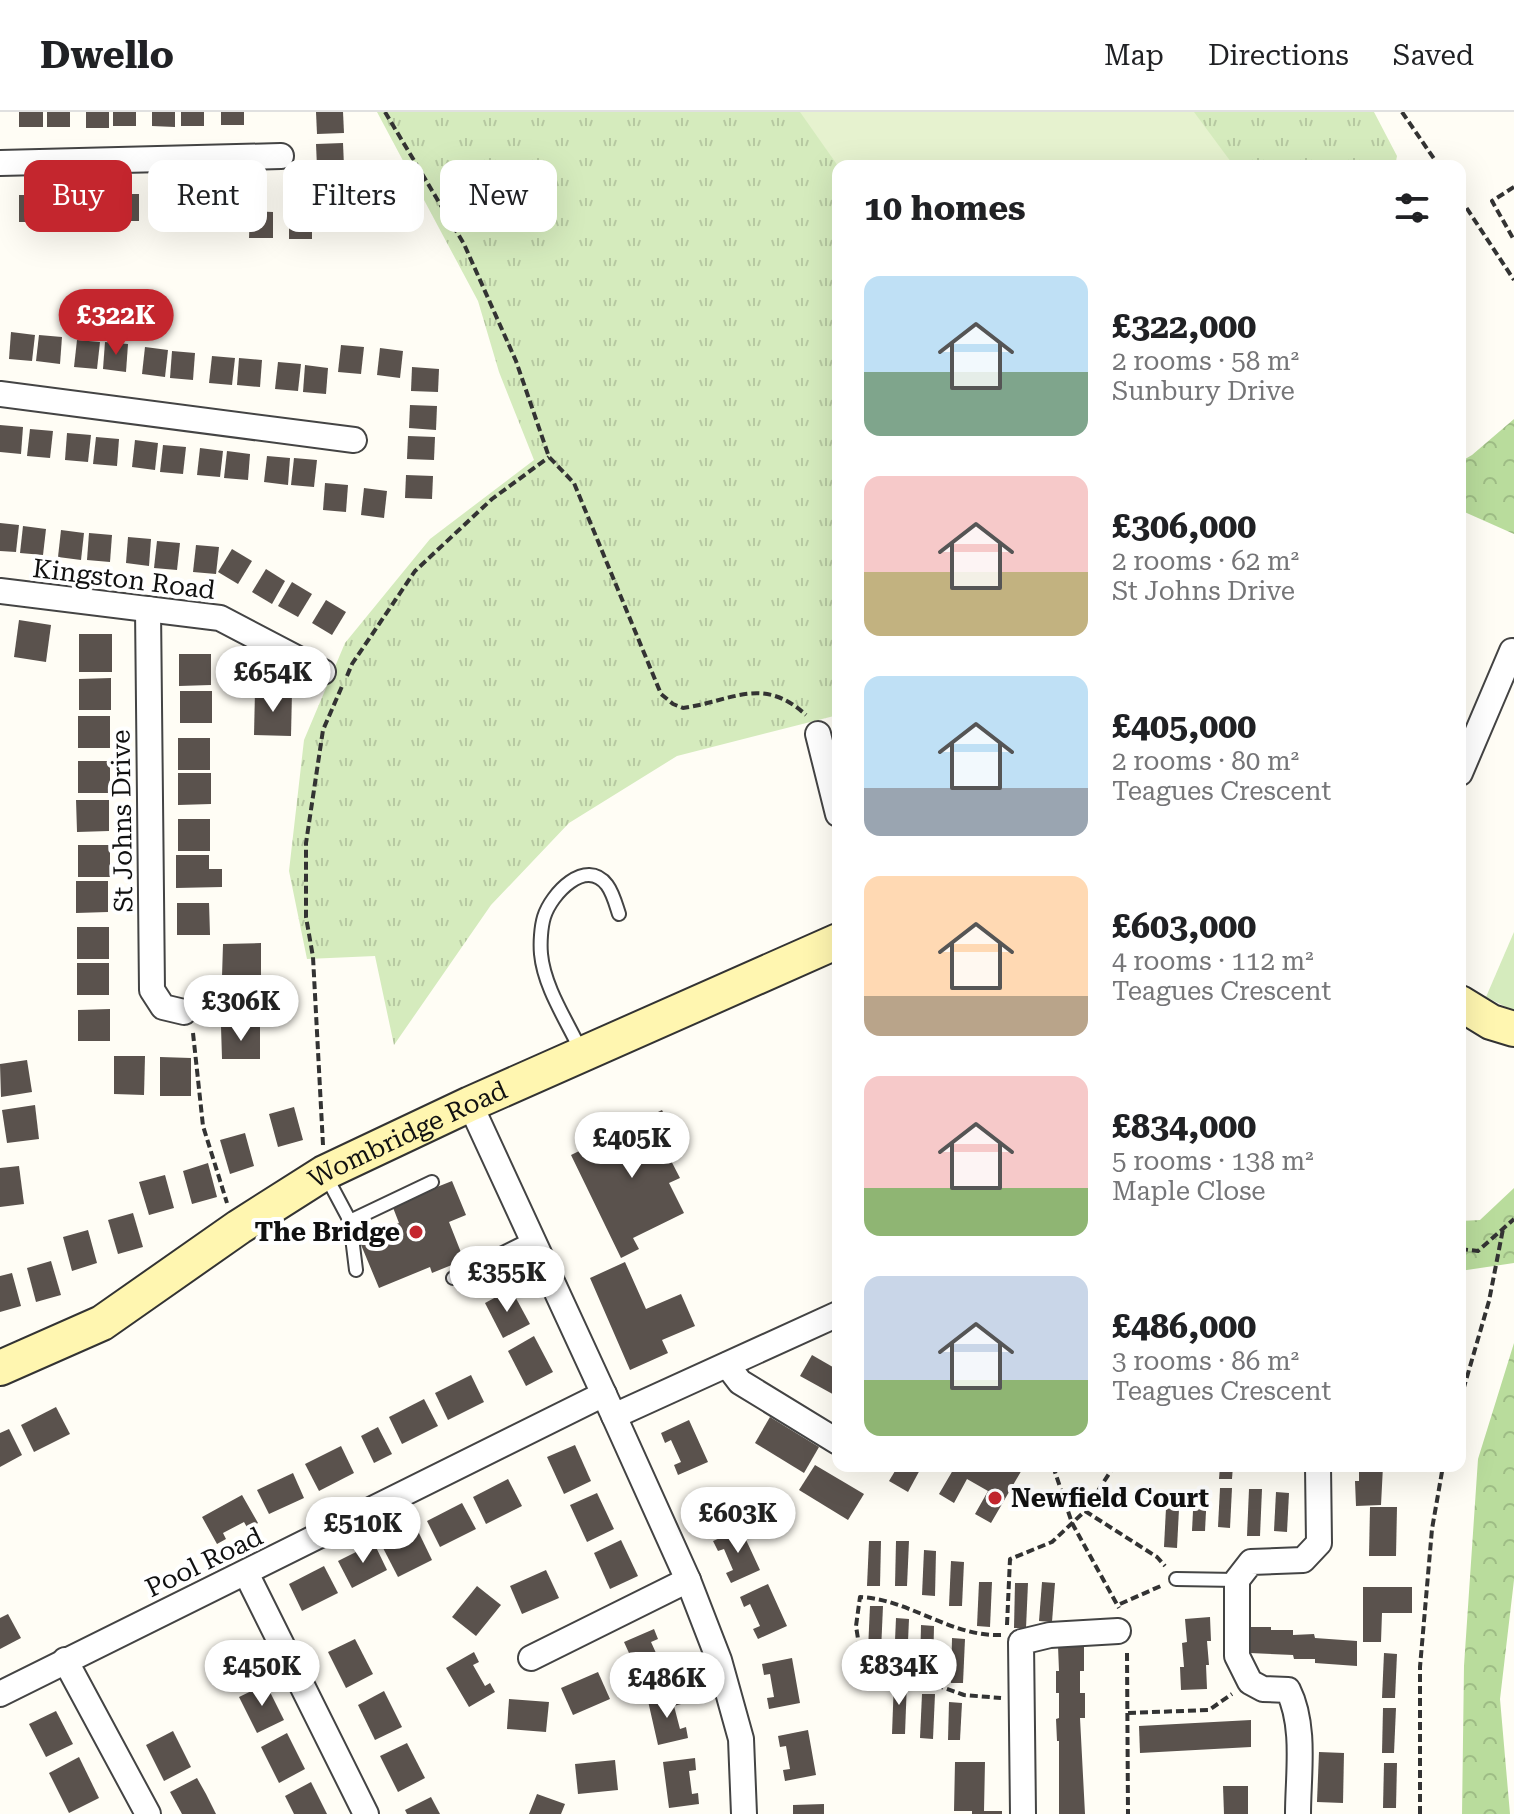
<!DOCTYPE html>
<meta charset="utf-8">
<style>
body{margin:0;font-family:"Roboto Serif",serif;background:#f6f6f6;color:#202124;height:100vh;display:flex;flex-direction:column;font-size:30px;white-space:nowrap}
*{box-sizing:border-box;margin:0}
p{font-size:26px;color:#757577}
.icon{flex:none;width:44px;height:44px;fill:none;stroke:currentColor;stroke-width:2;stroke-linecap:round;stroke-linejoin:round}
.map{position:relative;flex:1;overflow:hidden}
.details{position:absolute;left:832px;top:48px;width:634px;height:1312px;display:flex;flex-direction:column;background:#fff;border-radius:16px;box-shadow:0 8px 32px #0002}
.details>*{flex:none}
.top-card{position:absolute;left:24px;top:48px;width:688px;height:72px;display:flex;gap:16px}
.price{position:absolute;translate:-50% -68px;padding:0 18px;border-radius:28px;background:#fff;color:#222;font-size:26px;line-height:52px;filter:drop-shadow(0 2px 4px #0008)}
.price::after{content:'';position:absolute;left:50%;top:48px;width:24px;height:18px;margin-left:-12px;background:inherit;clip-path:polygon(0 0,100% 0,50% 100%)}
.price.current{background:#c4262e;color:#fff}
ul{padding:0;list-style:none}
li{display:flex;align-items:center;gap:24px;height:200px;padding:0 32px}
li span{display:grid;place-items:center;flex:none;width:224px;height:160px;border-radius:16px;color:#555}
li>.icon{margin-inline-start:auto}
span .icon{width:96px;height:96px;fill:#fffc;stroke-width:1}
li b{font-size:34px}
h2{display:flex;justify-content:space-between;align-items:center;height:96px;padding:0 32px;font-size:34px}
.chip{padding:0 28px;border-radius:16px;background:#fff;box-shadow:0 8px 32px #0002;font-size:28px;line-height:72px}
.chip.current{background:#c4262e;color:#fff}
header{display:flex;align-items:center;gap:48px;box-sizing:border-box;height:112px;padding:0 40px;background:#fff;border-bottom:2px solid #e0e0e0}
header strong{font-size:38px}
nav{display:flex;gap:44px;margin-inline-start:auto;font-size:28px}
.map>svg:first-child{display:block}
.grass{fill:#d5ebbd}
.forest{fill:url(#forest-crowns)}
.park{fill:url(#park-tufts)}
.pitch{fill:#e6f2cf}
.building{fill:#5a524d}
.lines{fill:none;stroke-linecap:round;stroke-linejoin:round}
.lane-casing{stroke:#444;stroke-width:16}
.street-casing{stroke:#444;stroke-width:28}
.secondary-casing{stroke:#333;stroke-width:38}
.path{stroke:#333;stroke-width:4;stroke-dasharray:8 4;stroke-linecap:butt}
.lane{stroke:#fff;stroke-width:12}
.street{stroke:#fff;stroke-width:24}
.secondary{stroke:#fff6b0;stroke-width:34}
.poi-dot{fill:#c4262e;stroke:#fff;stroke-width:3}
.labels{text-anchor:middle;stroke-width:8;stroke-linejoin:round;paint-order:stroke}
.street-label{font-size:26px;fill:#111;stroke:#fff}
.poi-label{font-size:26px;font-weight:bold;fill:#111;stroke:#fff;text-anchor:end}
</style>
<header>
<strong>Dwello</strong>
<nav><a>Map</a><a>Directions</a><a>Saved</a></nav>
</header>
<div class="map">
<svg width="1514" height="1702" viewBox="0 0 1514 1702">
<defs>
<pattern id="forest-crowns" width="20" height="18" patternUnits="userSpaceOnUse" patternTransform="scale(2)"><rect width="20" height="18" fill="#b9dc9c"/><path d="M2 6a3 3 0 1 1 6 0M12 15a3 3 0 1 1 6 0" fill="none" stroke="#9ebc85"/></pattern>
<pattern id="park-tufts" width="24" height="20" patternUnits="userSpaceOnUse" patternTransform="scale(2)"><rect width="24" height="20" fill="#d5ebbd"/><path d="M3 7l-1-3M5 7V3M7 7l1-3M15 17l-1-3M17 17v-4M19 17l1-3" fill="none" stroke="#b6c8a1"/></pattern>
</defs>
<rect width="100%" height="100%" fill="#fffdf5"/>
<polygon class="grass" points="1514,820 1514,899 1486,885"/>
<g class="forest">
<polygon points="1514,307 1514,422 1460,398 1460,350 1472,343"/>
<polygon points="1514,1076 1514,1151 1460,1159 1460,1109 1480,1108"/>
<polygon points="1514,1231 1514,1468 1500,1587 1510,1702 1462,1702 1464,1554 1478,1347"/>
</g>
<polygon class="park" points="377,0 1374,0 1397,44 1395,54 838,54 838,615 834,604 677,644 569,711 491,793 394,933 375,844 307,847 289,759 304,628 345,531 430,427 534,348 499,260 478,189"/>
<polygon class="pitch" points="800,0 1194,0 1234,54 838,54"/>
<g class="building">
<rect x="19" y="0" width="24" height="15"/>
<rect x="47" y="0" width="23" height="15"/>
<rect x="86" y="0" width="23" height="16"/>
<rect x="113" y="0" width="23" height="14"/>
<polygon points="152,0 175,0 175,15 152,14"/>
<rect x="181" y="0" width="23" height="14"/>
<rect x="221" y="0" width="23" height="13"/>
<polygon points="316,0 343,0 344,21 317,22"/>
<polygon points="343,31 344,54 317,55 316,32"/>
<polygon points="356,67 358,104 328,106 327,93 319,93 318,69"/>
<rect x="154" y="81" width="23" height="27"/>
<polygon points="181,81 205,82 204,109 181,108"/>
<rect x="222" y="81" width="23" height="27"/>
<polygon points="87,82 110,82 110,110 87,109"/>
<rect x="116" y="82" width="23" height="27"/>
<rect x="19" y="83" width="23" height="27"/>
<polygon points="48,83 71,83 71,110 47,110"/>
<polygon points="250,99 273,100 273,126 249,126"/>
<rect x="289" y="100" width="23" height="27"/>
<polygon points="11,220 35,223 32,249 9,247"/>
<polygon points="39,223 62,225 60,252 36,249"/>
<polygon points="77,228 100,230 97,257 74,255"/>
<polygon points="105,230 128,232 126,260 103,257"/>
<polygon points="341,233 364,235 361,262 338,260"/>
<polygon points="145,235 168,238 165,265 142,262"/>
<polygon points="380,236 403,239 400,266 377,263"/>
<polygon points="172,239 195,241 193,268 170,266"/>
<polygon points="212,244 235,246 232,273 209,271"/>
<polygon points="239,246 262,248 260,275 237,273"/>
<polygon points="278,250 301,252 298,279 275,277"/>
<polygon points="305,253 328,256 326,282 303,280"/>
<polygon points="412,255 439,257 438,280 411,279"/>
<polygon points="410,293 437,294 436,318 409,316"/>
<polygon points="0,313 23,315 21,342 0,340"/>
<polygon points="30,317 53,319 50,346 27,344"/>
<polygon points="67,321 91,323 88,350 65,348"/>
<polygon points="408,324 435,325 434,348 407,347"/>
<polygon points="96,325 119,327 117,354 93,352"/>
<polygon points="135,328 158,331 155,358 132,355"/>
<polygon points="163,333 186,335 183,362 160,360"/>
<polygon points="200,336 223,339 220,365 197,363"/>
<polygon points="227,339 250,342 248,368 224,366"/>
<polygon points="267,344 290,346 288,373 264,370"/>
<polygon points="294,346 317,348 314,375 291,373"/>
<polygon points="406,363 433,364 432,387 405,386"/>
<polygon points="325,371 348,373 346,400 323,398"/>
<polygon points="364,376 387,379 384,406 361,403"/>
<polygon points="0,411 19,413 16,440 0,439"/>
<polygon points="23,414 46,417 43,443 20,441"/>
<polygon points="61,418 84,421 81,448 58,445"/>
<polygon points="89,421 112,423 110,450 87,448"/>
<polygon points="128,425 151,427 149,454 126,451"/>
<polygon points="157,429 180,431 177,458 154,456"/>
<polygon points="196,433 219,435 216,462 193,460"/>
<polygon points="232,437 252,449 238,472 218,460"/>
<polygon points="266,457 285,469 272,492 252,480"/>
<polygon points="292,470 312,482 298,505 278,494"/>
<polygon points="326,488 346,500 332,523 312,511"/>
<polygon points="19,508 51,513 46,550 14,545"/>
<rect x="79" y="522" width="33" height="38"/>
<polygon points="179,542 211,542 211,573 179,574"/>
<polygon points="111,566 111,598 79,598 79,567"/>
<rect x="180" y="579" width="32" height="32"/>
<polygon points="255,579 292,580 291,624 254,623"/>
<rect x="78" y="604" width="32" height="32"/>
<rect x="178" y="626" width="32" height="32"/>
<rect x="78" y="649" width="32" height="32"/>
<polygon points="178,661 211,661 211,692 178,693"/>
<polygon points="76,688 109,688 109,719 77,720"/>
<rect x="178" y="707" width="32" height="32"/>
<rect x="78" y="733" width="32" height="32"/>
<polygon points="176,743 209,743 209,757 222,757 222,775 176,776"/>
<polygon points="76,769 108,769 108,800 76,801"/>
<polygon points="177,791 209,791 210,823 177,823"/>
<rect x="77" y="815" width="32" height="32"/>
<polygon points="261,831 261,864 222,864 223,832"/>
<rect x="77" y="851" width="32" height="32"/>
<rect x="223" y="867" width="38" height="33"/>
<polygon points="110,897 110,929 78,929 78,898"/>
<polygon points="221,915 260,915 260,947 222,947"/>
<polygon points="114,944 145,944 144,983 114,982"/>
<polygon points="160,945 191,946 191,984 160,984"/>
<polygon points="27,948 32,980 1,985 0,952"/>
<polygon points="35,993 39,1027 7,1031 2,998"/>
<polygon points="294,995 303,1028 278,1035 269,1002"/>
<polygon points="662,998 679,1033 666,1039 680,1066 669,1071 684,1101 633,1126 639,1137 621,1146 571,1043"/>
<polygon points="245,1021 254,1054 230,1062 220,1028"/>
<polygon points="208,1051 217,1085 192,1092 183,1059"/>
<polygon points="19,1054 24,1092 0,1095 0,1056"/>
<polygon points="165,1063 174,1096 149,1103 139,1070"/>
<polygon points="452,1069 466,1103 449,1110 464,1148 432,1161 430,1155 379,1176 359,1128 399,1111 392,1093"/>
<polygon points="133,1101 143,1135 118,1142 108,1108"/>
<polygon points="88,1118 97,1151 72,1159 63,1125"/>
<polygon points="51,1149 61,1183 36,1190 27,1156"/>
<polygon points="625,1150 646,1197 681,1182 695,1214 662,1228 668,1241 630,1258 590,1166"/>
<polygon points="12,1161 21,1194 0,1200 0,1164"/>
<polygon points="511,1177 530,1212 503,1226 485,1191"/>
<polygon points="534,1224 553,1260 526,1274 508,1239"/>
<polygon points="812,1243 838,1258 838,1285 800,1264"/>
<polygon points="471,1263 484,1290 448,1308 435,1281"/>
<polygon points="424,1287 438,1314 402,1332 389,1305"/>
<polygon points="56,1295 70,1322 34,1340 21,1313"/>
<polygon points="770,1305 819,1335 804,1361 755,1331"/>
<polygon points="689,1308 708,1350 678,1363 674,1353 681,1350 671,1328 665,1331 661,1321"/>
<polygon points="378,1315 392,1342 374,1351 361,1324"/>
<polygon points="9,1317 22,1343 0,1355 0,1321"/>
<polygon points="575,1333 591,1369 564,1382 547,1345"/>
<polygon points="341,1334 354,1361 319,1379 305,1352"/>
<polygon points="815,1353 864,1382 848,1408 799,1378"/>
<polygon points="898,1354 922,1354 908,1380 889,1369"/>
<polygon points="946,1354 990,1354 1000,1359 1003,1354 1023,1356 991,1411 975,1402 988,1379 967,1367 954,1391 939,1382 953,1358"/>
<polygon points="1220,1354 1233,1354 1232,1367 1219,1367"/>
<polygon points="1359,1354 1383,1354 1381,1393 1356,1394 1355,1369 1359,1369"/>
<polygon points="293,1361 304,1386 269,1402 257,1378"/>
<polygon points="508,1367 522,1394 486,1412 473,1385"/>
<polygon points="1220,1376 1232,1376 1230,1416 1218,1415"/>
<polygon points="1249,1377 1262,1377 1260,1424 1247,1424"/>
<polygon points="1194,1379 1207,1380 1205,1419 1192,1419"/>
<polygon points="1276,1380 1289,1381 1287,1420 1274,1419"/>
<polygon points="597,1381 614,1417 587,1430 570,1393"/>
<polygon points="242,1383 258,1411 248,1417 244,1410 223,1421 226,1427 217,1432 202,1405"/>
<polygon points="462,1391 476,1417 440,1435 427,1409"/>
<polygon points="1370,1395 1397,1395 1396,1444 1369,1444"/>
<polygon points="1166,1396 1179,1397 1177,1436 1164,1435"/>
<polygon points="417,1417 432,1448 398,1465 382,1434"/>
<polygon points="741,1417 760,1458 731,1471 726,1461 733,1458 724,1437 718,1439 713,1429"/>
<polygon points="621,1428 638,1464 610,1477 594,1441"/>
<polygon points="869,1429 881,1429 880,1474 867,1474"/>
<polygon points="896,1429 909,1429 907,1474 895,1474"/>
<polygon points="374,1431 387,1458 352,1476 338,1449"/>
<polygon points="924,1438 936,1439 935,1484 922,1483"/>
<polygon points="951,1449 964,1450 962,1494 949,1494"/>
<polygon points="324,1454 338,1481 302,1499 289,1472"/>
<polygon points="546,1458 559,1486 522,1502 510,1474"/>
<polygon points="979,1470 992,1470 990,1515 977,1514"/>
<polygon points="1042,1470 1055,1471 1052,1510 1039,1509"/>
<polygon points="1015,1471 1028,1471 1026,1516 1014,1516"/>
<polygon points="768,1472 787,1514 758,1527 753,1517 760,1514 750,1492 744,1495 740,1485"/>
<polygon points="477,1474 501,1493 476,1524 452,1505"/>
<polygon points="1363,1475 1412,1475 1412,1501 1382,1501 1381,1530 1363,1530"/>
<polygon points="870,1494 883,1494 881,1539 868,1538"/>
<polygon points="8,1502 21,1526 0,1537 0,1506"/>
<polygon points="1210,1505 1211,1529 1207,1529 1209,1553 1206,1553 1207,1577 1181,1578 1180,1555 1184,1555 1182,1531 1187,1530 1185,1507"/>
<polygon points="896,1506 909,1507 907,1552 894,1551"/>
<polygon points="921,1513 934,1514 933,1559 920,1558"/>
<polygon points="1249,1515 1271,1515 1271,1518 1293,1518 1293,1523 1314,1522 1315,1526 1357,1529 1357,1554 1315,1551 1315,1547 1294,1547 1293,1543 1250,1541"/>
<polygon points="654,1517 658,1527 651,1530 661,1552 667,1549 671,1559 643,1572 624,1530"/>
<polygon points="952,1526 965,1527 963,1571 951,1571"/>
<polygon points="355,1527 373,1562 346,1576 328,1540"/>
<polygon points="1058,1534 1084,1534 1084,1559 1080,1559 1080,1581 1085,1581 1085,1606 1080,1606 1085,1702 1059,1702 1059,1629 1057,1629 1056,1607 1059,1606 1059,1581 1056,1581 1056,1559 1059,1559"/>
<polygon points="474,1540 479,1550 473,1553 485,1574 490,1571 495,1580 469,1595 446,1556"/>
<polygon points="1384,1541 1397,1542 1395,1586 1382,1586"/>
<polygon points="792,1546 800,1591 769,1597 767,1586 774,1585 770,1562 764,1563 762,1552"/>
<polygon points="598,1560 610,1587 573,1603 561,1576"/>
<polygon points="894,1568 907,1569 905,1622 892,1622"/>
<polygon points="266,1572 284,1608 257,1621 239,1585"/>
<polygon points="384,1579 402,1615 375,1628 358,1593"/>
<polygon points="679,1581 681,1592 674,1594 680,1617 686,1615 688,1626 658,1633 648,1589"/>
<polygon points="922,1582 935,1582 933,1627 920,1626"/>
<polygon points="509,1587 549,1590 546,1620 507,1617"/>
<polygon points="949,1590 962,1591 960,1628 948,1628"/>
<polygon points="1383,1596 1396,1596 1394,1641 1382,1641"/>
<polygon points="56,1599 73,1632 46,1645 29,1612"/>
<polygon points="1251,1608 1251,1635 1140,1641 1139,1614"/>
<polygon points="808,1618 816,1663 785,1669 783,1658 790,1657 786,1634 780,1635 778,1624"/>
<polygon points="173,1619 191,1655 164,1669 146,1633"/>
<polygon points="287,1621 305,1657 279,1671 261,1635"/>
<polygon points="407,1631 425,1666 398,1680 380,1644"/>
<polygon points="1319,1640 1344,1641 1343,1691 1317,1690"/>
<polygon points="79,1645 99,1686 69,1701 49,1661"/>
<polygon points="695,1646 696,1658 689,1659 692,1682 698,1681 699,1692 669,1696 663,1650"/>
<polygon points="615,1648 618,1678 578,1682 575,1652"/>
<polygon points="955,1650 985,1650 984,1699 1002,1699 1002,1702 972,1702 972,1699 954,1699"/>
<polygon points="1384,1651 1397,1651 1396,1696 1383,1696"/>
<polygon points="197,1666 206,1682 216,1702 182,1702 170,1680"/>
<polygon points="311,1670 327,1702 294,1702 285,1684"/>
<polygon points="1223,1674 1248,1674 1248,1702 1224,1702"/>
<polygon points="537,1682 565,1692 561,1702 529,1702"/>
<polygon points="431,1685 440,1702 407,1702 405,1698"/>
<polygon points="824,1692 824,1702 793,1702 793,1693"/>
</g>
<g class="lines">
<defs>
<g id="lane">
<path d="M581 939C567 909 544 875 541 842 540 831 541 815 544 805 551 782 586 745 607 773 613 781 616 793 619 802"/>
<polyline points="326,1064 350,1109 432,1070"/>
<polyline points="350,1109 356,1158"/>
<polyline points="453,1166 533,1126"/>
<polyline points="1176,1467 1237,1468"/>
</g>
<g id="street">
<polyline points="0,51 281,44"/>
<polyline points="0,282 354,328"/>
<polyline points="0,479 220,506 323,560"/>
<polyline points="148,497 152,878 163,895 184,900"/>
<polyline points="818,622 838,702"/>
<polyline points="1460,661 1512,539"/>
<polyline points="470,992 614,1304 688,1468 719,1548 741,1627 744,1702"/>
<polyline points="727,1253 740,1270 838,1330"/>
<polyline points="614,1304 838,1202"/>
<polyline points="246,1461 366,1702"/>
<polyline points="531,1546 688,1468"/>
<polyline points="65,1548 148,1702"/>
<polyline points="0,1582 604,1282"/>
<polyline points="1023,1702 1021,1530 1050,1523 1118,1519"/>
<path d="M1298 1702C1298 1663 1306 1614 1288 1578L1263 1577 1250 1570 1237 1544V1468L1251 1450 1303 1448 1319 1431 1318 1354"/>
</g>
<g id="secondary">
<polyline points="1460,891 1491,910 1514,917"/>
<path id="s1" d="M0 1256 102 1211 239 1115 324 1061 470 992 838 829"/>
</g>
</defs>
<use href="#lane" class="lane-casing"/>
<use href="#street" class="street-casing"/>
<use href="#secondary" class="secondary-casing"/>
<g class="path">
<path d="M385 0 464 132 516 249 549 345 574 371 661 582 673 592 683 596C733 589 762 563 806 603"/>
<polyline points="1402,0 1439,54"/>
<polyline points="1514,75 1492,89 1514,128"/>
<polyline points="1460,86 1514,168"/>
<polyline points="347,564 352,552 415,459 492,387 549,345"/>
<polyline points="193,921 203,1014 227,1091"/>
<polyline points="323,1033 313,845 306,805 306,731 323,618 343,572"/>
<polyline points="1460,1137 1478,1139 1514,1107"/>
<polyline points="1460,1289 1489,1189 1503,1117"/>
<polyline points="1053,1354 1072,1411 1119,1496"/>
<polyline points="1085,1399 1157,1445 1165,1454"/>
<polyline points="1120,1492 1163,1473"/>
<polyline points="1007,1513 1010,1447 1052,1430 1085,1399 1114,1354"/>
<path d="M1001 1523C951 1525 909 1487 860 1485L856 1514 861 1546 964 1583 1001 1586"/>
<polyline points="1127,1541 1128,1702"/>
<polyline points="1128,1601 1209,1598 1232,1582"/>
<polyline points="1420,1702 1420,1555 1432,1417 1443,1354"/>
</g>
<use href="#lane" class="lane"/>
<use href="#street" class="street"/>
<use href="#secondary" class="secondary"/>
</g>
<g class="poi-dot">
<circle cx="416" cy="1120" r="8"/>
<circle cx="995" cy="1386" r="8"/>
</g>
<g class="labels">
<g class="street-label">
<text transform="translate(124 467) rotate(7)" y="9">Kingston Road</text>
<text transform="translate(122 709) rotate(-91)" y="9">St Johns Drive</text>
<text dy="9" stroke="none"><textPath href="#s1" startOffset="472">Wombridge Road</textPath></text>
<text transform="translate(204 1450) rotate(-26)" y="9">Pool Road</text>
</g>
<g class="poi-label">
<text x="400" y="1129">The Bridge</text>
<text x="1011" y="1395" text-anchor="start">Newfield Court</text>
</g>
</g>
</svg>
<b class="price current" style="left:116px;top:245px">£322K</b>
<b class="price" style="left:273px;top:602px">£654K</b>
<b class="price" style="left:241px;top:931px">£306K</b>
<b class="price" style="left:632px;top:1068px">£405K</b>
<b class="price" style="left:507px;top:1202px">£355K</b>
<b class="price" style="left:738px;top:1443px">£603K</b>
<b class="price" style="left:363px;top:1453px">£510K</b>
<b class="price" style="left:899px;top:1595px">£834K</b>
<b class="price" style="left:262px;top:1596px">£450K</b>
<b class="price" style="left:667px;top:1608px">£486K</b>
<div class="top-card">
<a class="chip current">Buy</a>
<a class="chip">Rent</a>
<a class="chip">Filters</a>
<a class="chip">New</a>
</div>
<section class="details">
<h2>10 homes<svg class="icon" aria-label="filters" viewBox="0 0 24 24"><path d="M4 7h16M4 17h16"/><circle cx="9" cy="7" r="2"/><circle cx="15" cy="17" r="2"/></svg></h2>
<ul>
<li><span style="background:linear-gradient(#bfe0f5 60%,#7fa58c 0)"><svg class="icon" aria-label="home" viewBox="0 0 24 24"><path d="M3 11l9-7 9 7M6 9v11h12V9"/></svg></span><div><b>£322,000</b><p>2 rooms · 58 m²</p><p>Sunbury Drive</p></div></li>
<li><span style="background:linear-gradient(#f6c9c9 60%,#c2b280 0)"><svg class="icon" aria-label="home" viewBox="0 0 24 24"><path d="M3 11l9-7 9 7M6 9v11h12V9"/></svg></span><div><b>£306,000</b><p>2 rooms · 62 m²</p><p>St Johns Drive</p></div></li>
<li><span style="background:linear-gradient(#bfe0f5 70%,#9aa5b1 0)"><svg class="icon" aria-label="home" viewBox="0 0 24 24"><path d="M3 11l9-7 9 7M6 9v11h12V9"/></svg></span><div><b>£405,000</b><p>2 rooms · 80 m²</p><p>Teagues Crescent</p></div></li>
<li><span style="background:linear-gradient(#ffd9b3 75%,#b9a48a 0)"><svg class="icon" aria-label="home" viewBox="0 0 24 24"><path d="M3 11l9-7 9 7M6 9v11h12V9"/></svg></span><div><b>£603,000</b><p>4 rooms · 112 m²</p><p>Teagues Crescent</p></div></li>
<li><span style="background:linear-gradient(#f6c9c9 70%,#8fb573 0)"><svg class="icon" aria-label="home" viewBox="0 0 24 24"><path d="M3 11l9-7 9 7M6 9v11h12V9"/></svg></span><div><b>£834,000</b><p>5 rooms · 138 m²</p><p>Maple Close</p></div></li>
<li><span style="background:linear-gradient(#c9d6e8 65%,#8fb573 0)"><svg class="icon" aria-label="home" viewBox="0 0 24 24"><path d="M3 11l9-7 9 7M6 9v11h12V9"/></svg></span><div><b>£486,000</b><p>3 rooms · 86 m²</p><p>Teagues Crescent</p></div></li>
</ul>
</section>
</div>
